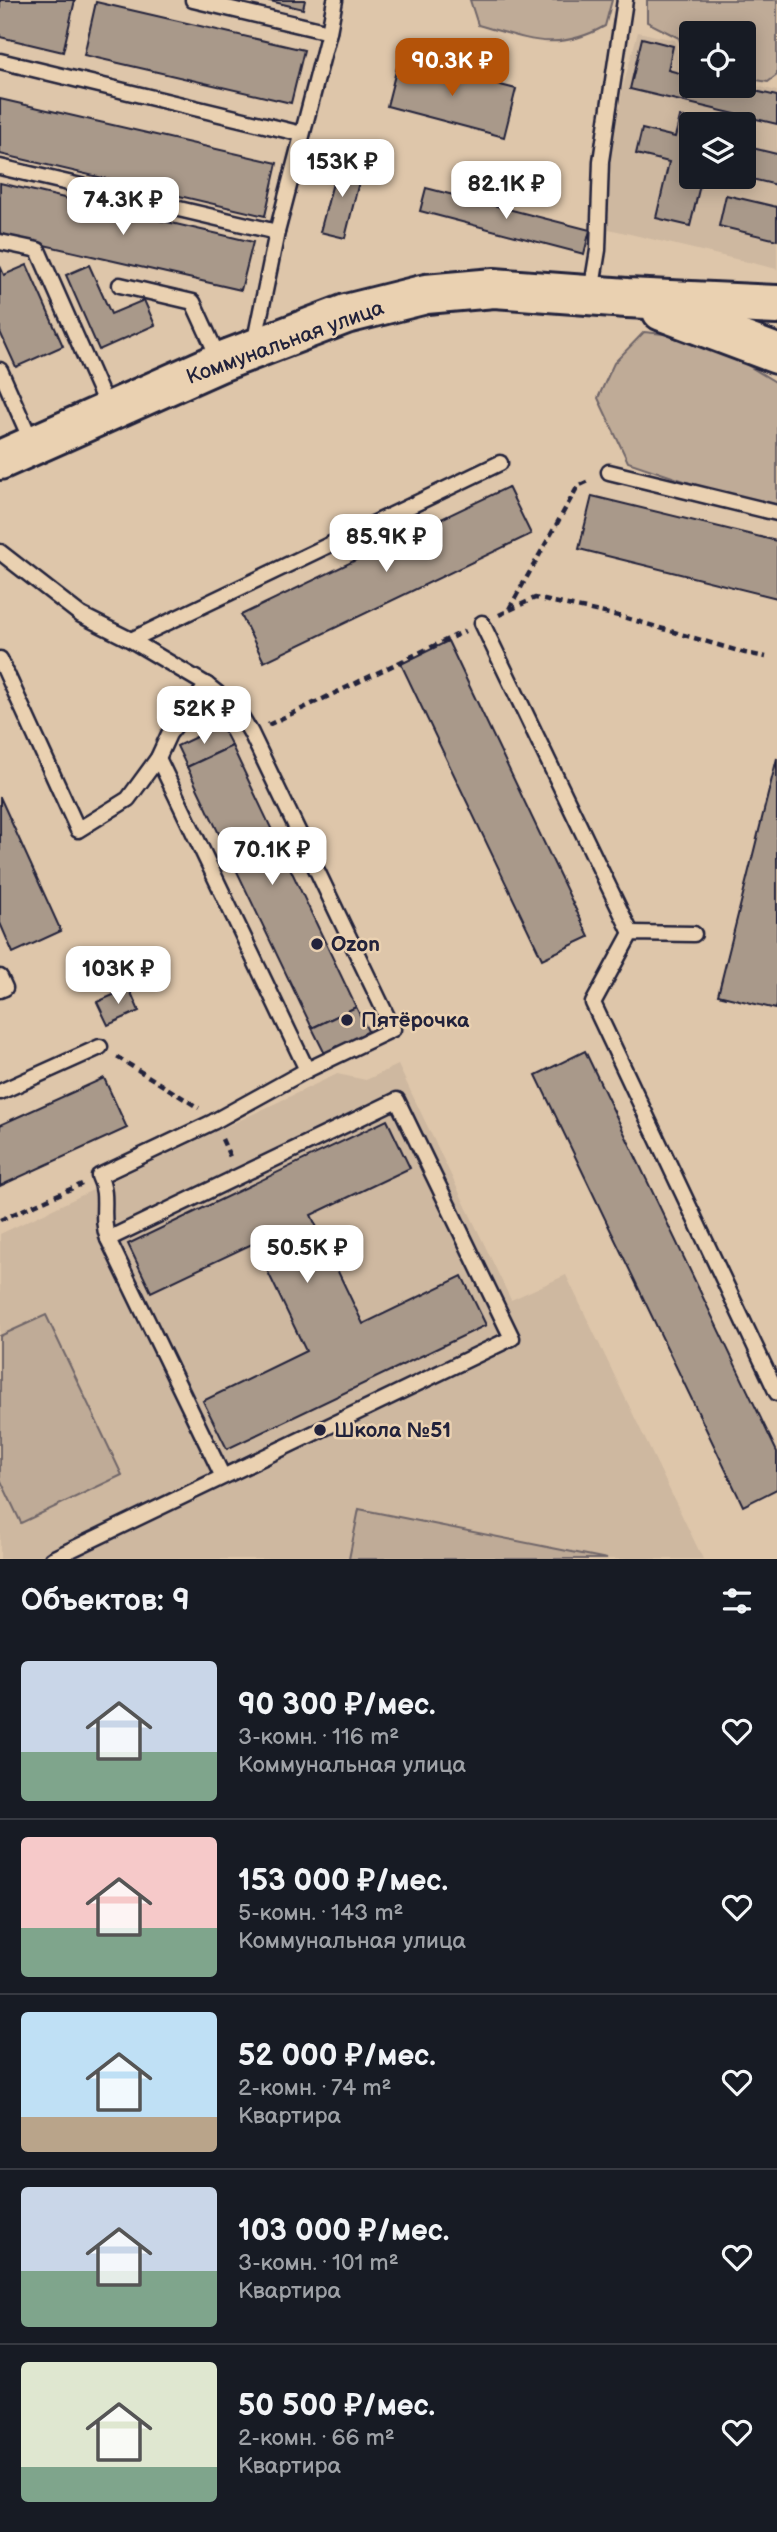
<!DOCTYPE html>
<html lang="ru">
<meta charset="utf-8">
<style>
body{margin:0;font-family:"Balsamiq Sans",sans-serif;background:#20242c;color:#f1f3f6;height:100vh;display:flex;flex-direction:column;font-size:26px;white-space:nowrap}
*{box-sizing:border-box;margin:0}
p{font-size:23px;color:#9ea1a6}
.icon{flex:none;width:38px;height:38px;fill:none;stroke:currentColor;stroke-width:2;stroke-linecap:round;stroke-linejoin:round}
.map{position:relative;height:1559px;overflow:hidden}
.panel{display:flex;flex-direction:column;background:#171b24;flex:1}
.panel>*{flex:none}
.fabs{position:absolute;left:679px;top:21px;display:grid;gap:14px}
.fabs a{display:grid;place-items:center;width:77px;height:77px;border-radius:7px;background:#171b24;box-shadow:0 4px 18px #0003;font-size:35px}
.price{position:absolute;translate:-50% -60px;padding:0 16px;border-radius:14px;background:#fff;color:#222;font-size:23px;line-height:46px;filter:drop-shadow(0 2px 4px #0008)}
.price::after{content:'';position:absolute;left:50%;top:42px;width:21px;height:16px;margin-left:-10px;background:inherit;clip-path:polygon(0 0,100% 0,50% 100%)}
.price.current{background:#b45309;color:#fff}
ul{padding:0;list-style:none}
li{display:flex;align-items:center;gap:21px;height:175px;padding:0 21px}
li+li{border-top:2px solid #363941}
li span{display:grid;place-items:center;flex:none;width:196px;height:140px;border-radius:7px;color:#555}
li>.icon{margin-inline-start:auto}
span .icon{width:84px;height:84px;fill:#fffc;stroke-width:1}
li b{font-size:30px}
h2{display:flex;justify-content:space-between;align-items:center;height:84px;padding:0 21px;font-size:30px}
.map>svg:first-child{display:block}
.built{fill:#ceb8a0;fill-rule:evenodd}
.green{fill:#bfab97;stroke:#706669;stroke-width:2}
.building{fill:#a9998a;stroke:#22223b;stroke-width:2}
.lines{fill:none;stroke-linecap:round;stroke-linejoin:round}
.lane-casing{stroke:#22223b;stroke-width:19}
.secondary-casing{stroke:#22223b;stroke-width:44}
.path{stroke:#22223b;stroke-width:4.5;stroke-dasharray:7 5;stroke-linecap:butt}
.lane{stroke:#ead1b1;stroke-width:14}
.secondary{stroke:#ead1b1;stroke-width:38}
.poi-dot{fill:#22223b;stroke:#ead1b1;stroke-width:2.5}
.labels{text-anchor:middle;stroke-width:5;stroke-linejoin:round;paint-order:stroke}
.street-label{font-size:21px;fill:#22223b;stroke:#ead1b1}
.poi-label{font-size:21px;font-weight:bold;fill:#22223b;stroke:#ead1b1;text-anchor:start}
</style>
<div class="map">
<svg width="777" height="1559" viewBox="0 0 777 1559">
<rect width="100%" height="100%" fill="#dec6aa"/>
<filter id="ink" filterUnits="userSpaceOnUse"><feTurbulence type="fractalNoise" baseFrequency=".0143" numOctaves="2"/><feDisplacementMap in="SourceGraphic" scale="14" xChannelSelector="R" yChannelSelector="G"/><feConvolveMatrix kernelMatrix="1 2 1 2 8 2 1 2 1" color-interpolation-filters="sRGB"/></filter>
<g filter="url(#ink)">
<g class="built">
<path d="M638 32 675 40 679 67 691 71V86H744V83L777 91V269L609 229V162L623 86ZM691 124H744V177H691Z"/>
<polygon points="398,1065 511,1300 566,1275 703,1559 0,1559 0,1234 337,1074 366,1080"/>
</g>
<g class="green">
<path d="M470 0H612L605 26C556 53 529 39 478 25Z"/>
<polygon points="647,0 777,0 777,75 768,82 744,78 744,33 691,33 691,61 684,57 679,38 647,22"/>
<polygon points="644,332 703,338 777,383 777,505 699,486 628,462 598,398 614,363"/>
<polygon points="46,1315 122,1475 21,1523 0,1479 0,1336"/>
<polygon points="359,1509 607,1559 349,1559"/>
</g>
<g class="building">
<polygon points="0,0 75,0 63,52 0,37"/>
<polygon points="266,0 305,0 303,9"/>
<polygon points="96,2 304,50 291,103 84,55"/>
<polygon points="642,38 673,46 668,70 691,76 691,86 733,86 777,96 777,124 630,89"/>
<polygon points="399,59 516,89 504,137 387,106"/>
<polygon points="0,99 277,163 265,216 0,154"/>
<polygon points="680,117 713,124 691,124 691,177 702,177 690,226 656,218 669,162 636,154 642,129 675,137"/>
<polygon points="744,146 777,154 777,185 743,177"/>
<polygon points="339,160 363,166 345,238 320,232"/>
<polygon points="0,183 253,242 241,290 0,235"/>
<polygon points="426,188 590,230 584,254 420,211"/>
<polygon points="726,195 777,207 777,240 719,226"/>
<polygon points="27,265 63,346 16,367 0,332 0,266 4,275"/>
<polygon points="89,265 111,314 144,300 155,325 99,350 66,275"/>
<polygon points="508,487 531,534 264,662 241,615"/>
<polygon points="592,496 777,541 777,598 579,549"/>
<polygon points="448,641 589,937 542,959 401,664"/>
<polygon points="221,725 232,746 187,767 177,746"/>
<polygon points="232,746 356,1007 312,1028 187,767"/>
<polygon points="777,758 777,1005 776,1009 718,995"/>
<polygon points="0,797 61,931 13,953 0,923"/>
<polygon points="129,988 139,1011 108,1025 97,1002"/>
<polygon points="356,1007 369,1033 325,1054 312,1028"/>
<polygon points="585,1051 777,1452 777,1489 743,1506 536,1075"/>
<polygon points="104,1078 127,1128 0,1186 0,1125"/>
<polygon points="387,1120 410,1168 311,1215 363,1324 462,1276 486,1325 227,1449 203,1401 306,1351 254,1243 151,1292 128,1244"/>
</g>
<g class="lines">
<defs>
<g id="lane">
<polyline points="193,0 329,32"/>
<polyline points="0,61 302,134"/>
<polyline points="0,167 277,232"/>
<polyline points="0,242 38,250 108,409"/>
<polyline points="120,285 193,302 219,359"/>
<polyline points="591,293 598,250 601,161 625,0"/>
<polyline points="254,345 277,232 329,32 335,0"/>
<polyline points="0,370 33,445"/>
<polyline points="609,472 777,513"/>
<polyline points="0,552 81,615 131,640 207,685 237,709 251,733 393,1029 307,1070 158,758"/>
<polyline points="482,623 631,933"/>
<polyline points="131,640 500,463"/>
<polyline points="0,659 78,830 128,799 158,758 169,734 207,685"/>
<polyline points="694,934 631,933 593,1003 777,1393"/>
<polyline points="0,977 5,988 0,990"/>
<polyline points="0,1092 100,1047"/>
<path d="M108 1239C99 1215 110 1198 99 1176L213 1122 307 1070"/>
<polyline points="52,1559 512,1338 397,1100 108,1239 223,1477"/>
</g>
<g id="secondary">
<polyline points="662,311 777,354"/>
<polyline points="0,460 220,362 346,314 426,294 494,288 627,298 777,305"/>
</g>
</defs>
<use href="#lane" class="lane-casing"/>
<use href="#secondary" class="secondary-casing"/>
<g class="path">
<polyline points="509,609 578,486 591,480"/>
<polyline points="499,615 535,598 623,617 745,653 766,657"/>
<polyline points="268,725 465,631"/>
<polyline points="117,1057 199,1108"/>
<polyline points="222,1139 231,1159"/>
<polyline points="0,1220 82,1184"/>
</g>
<use href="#lane" class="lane"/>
<use href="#secondary" class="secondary"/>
</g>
</g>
<g class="poi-dot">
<circle cx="317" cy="944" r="7"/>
<circle cx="347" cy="1020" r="7"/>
<circle cx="320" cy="1430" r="7"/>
</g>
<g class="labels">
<g class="street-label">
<text transform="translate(285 342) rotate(-20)" y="7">Коммунальная улица</text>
</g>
<g class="poi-label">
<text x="331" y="951">Ozon</text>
<text x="361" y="1027">Пятёрочка</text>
<text x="334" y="1437">Школа №51</text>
</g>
</g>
</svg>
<div class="fabs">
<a><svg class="icon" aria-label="locate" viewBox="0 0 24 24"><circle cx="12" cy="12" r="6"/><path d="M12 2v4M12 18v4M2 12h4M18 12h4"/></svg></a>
<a><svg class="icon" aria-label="layers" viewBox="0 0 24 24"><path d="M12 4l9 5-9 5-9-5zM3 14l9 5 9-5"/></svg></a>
</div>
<b class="price current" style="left:452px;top:98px">90.3K ₽</b>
<b class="price" style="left:342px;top:199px">153K ₽</b>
<b class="price" style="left:506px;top:221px">82.1K ₽</b>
<b class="price" style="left:123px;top:237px">74.3K ₽</b>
<b class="price" style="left:386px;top:574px">85.9K ₽</b>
<b class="price" style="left:204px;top:746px">52K ₽</b>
<b class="price" style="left:272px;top:887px">70.1K ₽</b>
<b class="price" style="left:118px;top:1006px">103K ₽</b>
<b class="price" style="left:307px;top:1285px">50.5K ₽</b>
</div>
<section class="panel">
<h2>Объектов: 9<svg class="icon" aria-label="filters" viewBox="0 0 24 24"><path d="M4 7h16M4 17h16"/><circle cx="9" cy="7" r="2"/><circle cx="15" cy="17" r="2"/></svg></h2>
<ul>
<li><span style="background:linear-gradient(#c9d6e8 65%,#7fa58c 0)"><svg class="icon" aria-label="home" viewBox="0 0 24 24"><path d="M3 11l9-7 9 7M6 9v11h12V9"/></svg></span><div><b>90 300 ₽/мес.</b><p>3-комн. · 116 m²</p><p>Коммунальная улица</p></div><svg class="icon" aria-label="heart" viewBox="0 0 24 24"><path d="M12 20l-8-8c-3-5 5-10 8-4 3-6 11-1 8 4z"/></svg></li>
<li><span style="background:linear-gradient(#f6c9c9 65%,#7fa58c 0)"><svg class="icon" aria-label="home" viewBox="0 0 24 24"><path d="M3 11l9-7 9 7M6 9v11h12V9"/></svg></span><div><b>153 000 ₽/мес.</b><p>5-комн. · 143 m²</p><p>Коммунальная улица</p></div><svg class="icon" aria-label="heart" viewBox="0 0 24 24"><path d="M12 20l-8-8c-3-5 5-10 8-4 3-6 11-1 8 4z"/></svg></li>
<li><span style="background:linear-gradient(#bfe0f5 75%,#b9a48a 0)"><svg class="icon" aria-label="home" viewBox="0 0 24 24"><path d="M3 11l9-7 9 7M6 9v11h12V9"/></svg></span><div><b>52 000 ₽/мес.</b><p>2-комн. · 74 m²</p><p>Квартира</p></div><svg class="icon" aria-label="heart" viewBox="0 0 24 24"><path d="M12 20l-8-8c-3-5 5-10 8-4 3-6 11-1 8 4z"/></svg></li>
<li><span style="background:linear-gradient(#c9d6e8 60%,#7fa58c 0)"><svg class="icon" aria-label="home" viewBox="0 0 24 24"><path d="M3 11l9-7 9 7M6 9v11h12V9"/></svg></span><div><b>103 000 ₽/мес.</b><p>3-комн. · 101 m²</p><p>Квартира</p></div><svg class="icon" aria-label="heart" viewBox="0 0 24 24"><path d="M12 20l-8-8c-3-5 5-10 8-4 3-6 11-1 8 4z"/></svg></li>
<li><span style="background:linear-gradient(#dfe7d0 75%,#7fa58c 0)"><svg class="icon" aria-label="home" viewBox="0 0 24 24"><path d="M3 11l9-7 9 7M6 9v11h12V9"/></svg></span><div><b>50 500 ₽/мес.</b><p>2-комн. · 66 m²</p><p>Квартира</p></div><svg class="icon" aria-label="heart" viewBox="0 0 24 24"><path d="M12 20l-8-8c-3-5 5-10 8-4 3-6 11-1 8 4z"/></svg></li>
</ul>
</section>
